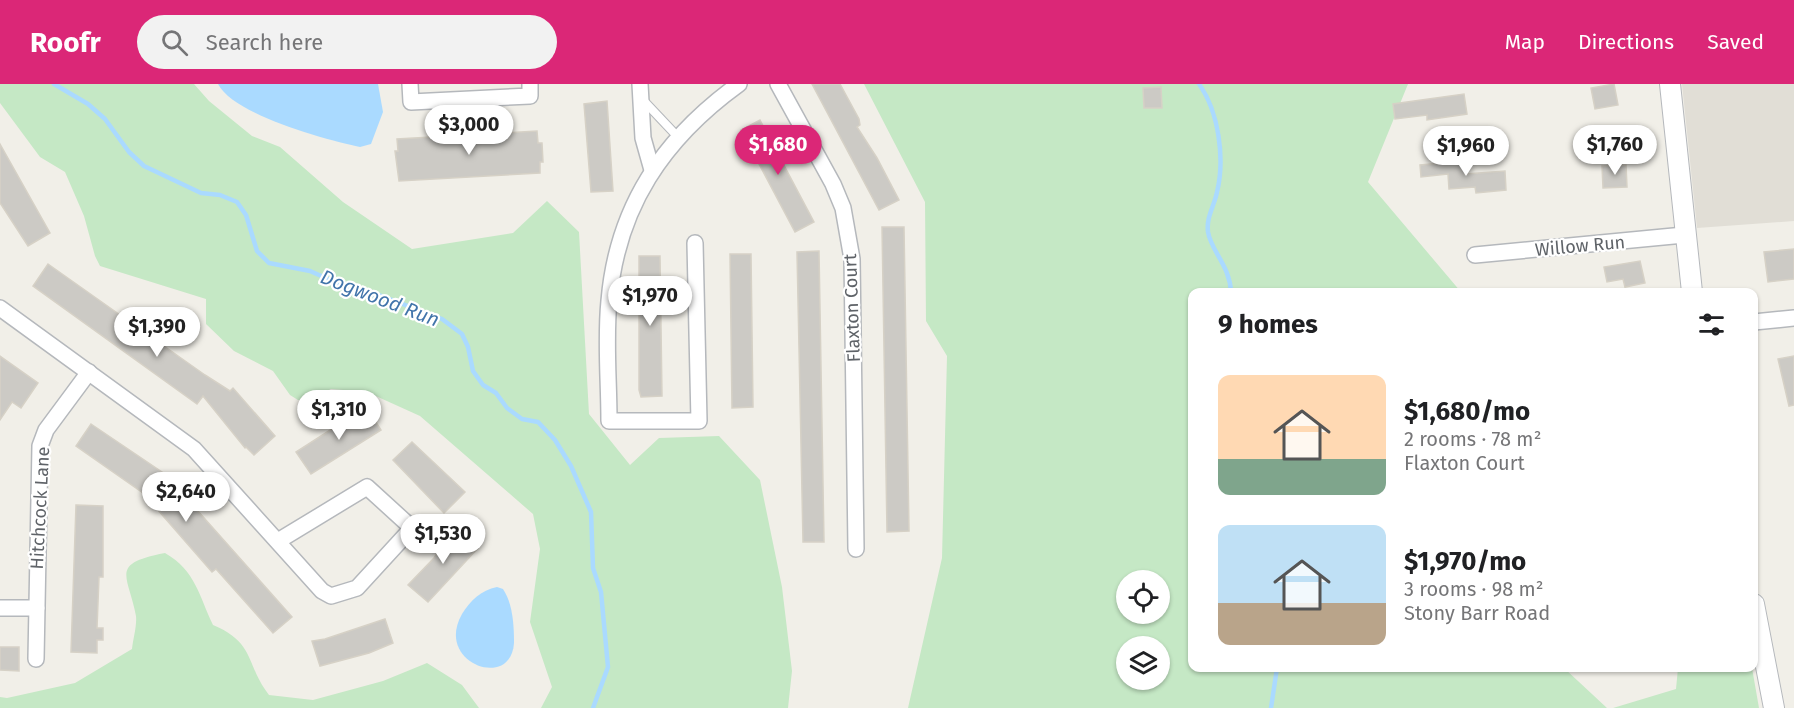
<!DOCTYPE html>
<meta charset="utf-8">
<style>
body{margin:0;font-family:"Fira Sans",sans-serif;background:#f2f2f2;color:#202124;height:100vh;display:flex;flex-direction:column;font-size:22px;white-space:nowrap}
*{box-sizing:border-box;margin:0}
p{font-size:20px;color:#757577}
.icon{flex:none;width:33px;height:33px;fill:none;stroke:currentColor;stroke-width:2;stroke-linecap:round;stroke-linejoin:round}
.map{position:relative;flex:1;overflow:hidden}
.details{position:absolute;left:1188px;top:204px;width:570px;height:384px;display:flex;flex-direction:column;background:#fff;border-radius:12px;box-shadow:0 2px 4px #0004}
.details>*{flex:none}
.tools{position:absolute;left:1116px;top:486px;display:grid;gap:12px}
.tools a{display:grid;place-items:center;width:54px;height:54px;border-radius:50%;background:#fff;box-shadow:0 2px 4px #0004;font-size:30px}
.price{position:absolute;translate:-50% -51px;padding:0 14px;border-radius:21px;background:#fff;color:#222;font-size:20px;line-height:39px;filter:drop-shadow(0 2px 3px #0008)}
.price::after{content:'';position:absolute;left:50%;top:36px;width:18px;height:14px;margin-left:-9px;background:inherit;clip-path:polygon(0 0,100% 0,50% 100%)}
.price.current{background:#db2777;color:#fff}
ul{padding:0;list-style:none}
li{display:flex;align-items:center;gap:18px;height:150px;padding:0 30px}
li span{display:grid;place-items:center;flex:none;width:168px;height:120px;border-radius:12px;color:#555}
li>.icon{margin-inline-start:auto}
span .icon{width:72px;height:72px;fill:#fffc;stroke-width:1}
li b{font-size:26px}
h2{display:flex;justify-content:space-between;align-items:center;height:72px;padding:0 30px;font-size:26px}
header{display:flex;align-items:center;gap:36px;box-sizing:border-box;height:84px;padding:0 30px;background:#db2777;color:#fff}
header strong{font-size:28px}
nav{display:flex;gap:33px;margin-inline-start:auto;font-size:21px}
.search{width:420px;height:54px;background:#f2f2f2;display:flex;align-items:center;gap:15px;box-sizing:border-box;padding:0 21px;border-radius:33px;color:#757577;font-size:22px}
.map>svg:first-child{display:block}
.education{fill:#e1ded6}
.green{fill:#c5e8c5;fill-rule:evenodd}
.water{fill:#aadaff}
.lines{fill:none;stroke-linecap:round;stroke-linejoin:round}
.stream{stroke:#aadaff;stroke-width:4.5}
.building{fill:#cccac5;stroke:#d6d1c6;stroke-width:1.5}
.service-casing{stroke:#b5b8bc;stroke-width:10}
.minor-casing{stroke:#b5b8bc;stroke-width:18}
.tertiary-casing{stroke:#b5b8bc;stroke-width:22}
.service{stroke:#fff;stroke-width:8}
.minor{stroke:#fff;stroke-width:15}
.tertiary{stroke:#fff;stroke-width:20}
.labels{text-anchor:middle;stroke-width:4.5;stroke-linejoin:round;paint-order:stroke}
.street-label{font-size:18px;fill:#5f6368;stroke:#fff}
.water-label{font-size:20px;font-style:italic;fill:#4174aa;stroke:#fff}
</style>
<header>
<strong>Roofr</strong>
<div class="search"><svg class="icon" aria-label="search" viewBox="0 0 24 24"><circle cx="10" cy="10" r="6"/><path d="M15 15l6 6"/></svg>Search here</div>
<nav><a>Map</a><a>Directions</a><a>Saved</a></nav>
</header>
<div class="map">
<svg width="1794" height="624" viewBox="0 0 1794 624">
<rect width="100%" height="100%" fill="#f1efe8"/>
<polygon class="education" points="1682,0 1794,0 1794,137 1697,144"/>
<g class="green">
<polygon points="0,0 194,0 209,17 252,52 280,63 343,118 412,165 513,149 547,117 579,148 589,330 630,381 659,354 719,352 760,396 782,503 792,587 788,624 541,624 552,603 530,538 540,465 533,430 420,332 367,308 331,305 307,317 298,316 290,311 273,287 234,267 206,240 206,215 100,182 95,172 84,132 65,88 40,73 0,19"/>
<path d="M864 0H1408L1368 98 1461 208H1192V584H1564L1607 624H908L942 474 947 272 926 237 925 118ZM1126 496H1160V530H1126ZM1126 562H1160V596H1126Z"/>
<path d="M165 469C196 487 199 512 213 541 256 559 245 580 269 611L313 616 383 597 427 579 462 601 479 624H0V613L7 614 75 599 132 565C133 555 137 542 136 532 128 490 109 480 165 469Z"/>
<polygon points="1678,584 1752,584 1759,624 1613,624 1676,605"/>
</g>
<g class="water">
<path d="M218 0H378L383 28 371 60 360 63C326 56 234 31 218 0Z"/>
<path d="M497 503 503 505C513 520 514 542 514 559 511 607 434 579 462 530 470 517 481 506 497 503Z"/>
</g>
<g class="lines">
<g class="stream">
<polyline points="54,0 88,20 105,35 129,68 144,82 201,109 220,111 237,118 246,131 257,167 269,179 310,187 364,211 379,211 442,235 462,250 468,263 473,287 483,301 496,309 507,324 522,335 538,338 555,356 571,382 591,428 593,484 601,508 608,583 593,624"/>
<path d="M1199 0C1219 28 1225 75 1217 108 1214 123 1206 133 1208 148 1211 167 1230 182 1231 208"/>
<polyline points="1271,624 1277,584"/>
</g>
</g>
<g class="building">
<polygon points="812,0 840,0 859,35 860,41 857,43 877,74 899,116 879,126"/>
<polygon points="1614,0 1618,21 1595,25 1591,4"/>
<polygon points="1161,3 1162,24 1144,24 1143,4"/>
<polygon points="1464,10 1467,30 1427,36 1427,31 1395,35 1393,20"/>
<polygon points="607,17 613,107 591,108 584,20"/>
<polygon points="760,36 814,138 795,148 741,46"/>
<polygon points="537,47 538,59 542,59 543,78 540,78 540,89 399,97 395,67 398,67 397,55"/>
<polygon points="0,60 50,149 28,162 0,119"/>
<polygon points="1465,77 1465,90 1505,87 1506,106 1476,109 1475,103 1449,105 1448,90 1421,93 1420,81"/>
<polygon points="1626,81 1627,103 1603,104 1602,82"/>
<polygon points="882,143 904,143 909,447 887,448"/>
<polygon points="1794,165 1794,195 1768,198 1764,168"/>
<polygon points="819,167 824,458 803,458 797,168"/>
<polygon points="730,170 751,170 753,323 732,324"/>
<polygon points="639,172 660,172 662,312 641,313 639,306"/>
<polygon points="1640,177 1645,199 1625,203 1623,195 1607,198 1604,183"/>
<polygon points="48,180 205,291 230,307 233,304 275,352 254,371 246,363 245,364 203,312 197,320 33,202"/>
<polygon points="0,272 38,299 21,324 12,318 0,336"/>
<polygon points="1794,272 1794,321 1789,322 1778,275"/>
<polygon points="366,323 381,346 311,390 296,368"/>
<polygon points="91,340 165,390 292,533 273,549 216,485 212,488 143,409 76,362"/>
<polygon points="412,358 465,408 444,429 393,376"/>
<polygon points="76,421 103,422 103,493 99,493 97,544 103,544 103,556 97,556 97,569 71,568"/>
<polygon points="455,444 478,464 428,518 408,501 434,474"/>
<polygon points="385,535 393,559 369,569 320,582 312,557 325,555"/>
<polygon points="0,563 19,563 19,587 0,586"/>
</g>
<g class="lines">
<defs>
<polyline id="service" points="643,16 677,52"/>
<g id="minor">
<polyline points="410,0 411,18 530,12 530,0"/>
<polyline points="640,0 643,54 652,86"/>
<polyline points="778,0 833,100 843,124 852,175 856,465"/>
<path d="M695 159 699 337H609C609 297 605 256 609 217 617 123 663 55 739 0"/>
<polyline points="1475,171 1684,151"/>
<polyline points="0,224 194,365 322,507 331,512 357,504 412,444 367,403 278,457"/>
<polyline points="1754,238 1794,234"/>
<polyline points="0,524 37,524"/>
<polyline points="36,575 40,362 46,346 89,288"/>
</g>
<g id="tertiary">
<polyline points="1670,0 1692,208"/>
<polyline points="1754,520 1774,624"/>
</g>
</defs>
<use href="#service" class="service-casing"/>
<use href="#minor" class="minor-casing"/>
<use href="#tertiary" class="tertiary-casing"/>
<use href="#service" class="service"/>
<use href="#minor" class="minor"/>
<use href="#tertiary" class="tertiary"/>
</g>
<g class="labels">
<g class="street-label">
<text transform="translate(1580 162) rotate(-5)" y="6">Willow Run</text>
<text transform="translate(852 224) rotate(-92)" y="6">Flaxton Court</text>
<text transform="translate(40 424) rotate(-87)" y="6">Hitchcock Lane</text>
</g>
<g class="water-label">
<text transform="translate(380 214) rotate(21)" y="7">Dogwood Run</text>
</g>
</g>
</svg>
<div class="tools">
<a><svg class="icon" aria-label="locate" viewBox="0 0 24 24"><circle cx="12" cy="12" r="6"/><path d="M12 2v4M12 18v4M2 12h4M18 12h4"/></svg></a>
<a><svg class="icon" aria-label="layers" viewBox="0 0 24 24"><path d="M12 4l9 5-9 5-9-5zM3 14l9 5 9-5"/></svg></a>
</div>
<b class="price" style="left:469px;top:72px">$3,000</b>
<b class="price current" style="left:778px;top:92px">$1,680</b>
<b class="price" style="left:1615px;top:92px">$1,760</b>
<b class="price" style="left:1466px;top:93px">$1,960</b>
<b class="price" style="left:650px;top:243px">$1,970</b>
<b class="price" style="left:157px;top:274px">$1,390</b>
<b class="price" style="left:339px;top:357px">$1,310</b>
<b class="price" style="left:186px;top:439px">$2,640</b>
<b class="price" style="left:443px;top:481px">$1,530</b>
<section class="details">
<h2>9 homes<svg class="icon" aria-label="filters" viewBox="0 0 24 24"><path d="M4 7h16M4 17h16"/><circle cx="9" cy="7" r="2"/><circle cx="15" cy="17" r="2"/></svg></h2>
<ul>
<li><span style="background:linear-gradient(#ffd9b3 70%,#7fa58c 0)"><svg class="icon" aria-label="home" viewBox="0 0 24 24"><path d="M3 11l9-7 9 7M6 9v11h12V9"/></svg></span><div><b>$1,680/mo</b><p>2 rooms · 78 m²</p><p>Flaxton Court</p></div></li>
<li><span style="background:linear-gradient(#bfe0f5 65%,#b9a48a 0)"><svg class="icon" aria-label="home" viewBox="0 0 24 24"><path d="M3 11l9-7 9 7M6 9v11h12V9"/></svg></span><div><b>$1,970/mo</b><p>3 rooms · 98 m²</p><p>Stony Barr Road</p></div></li>
</ul>
</section>
</div>
